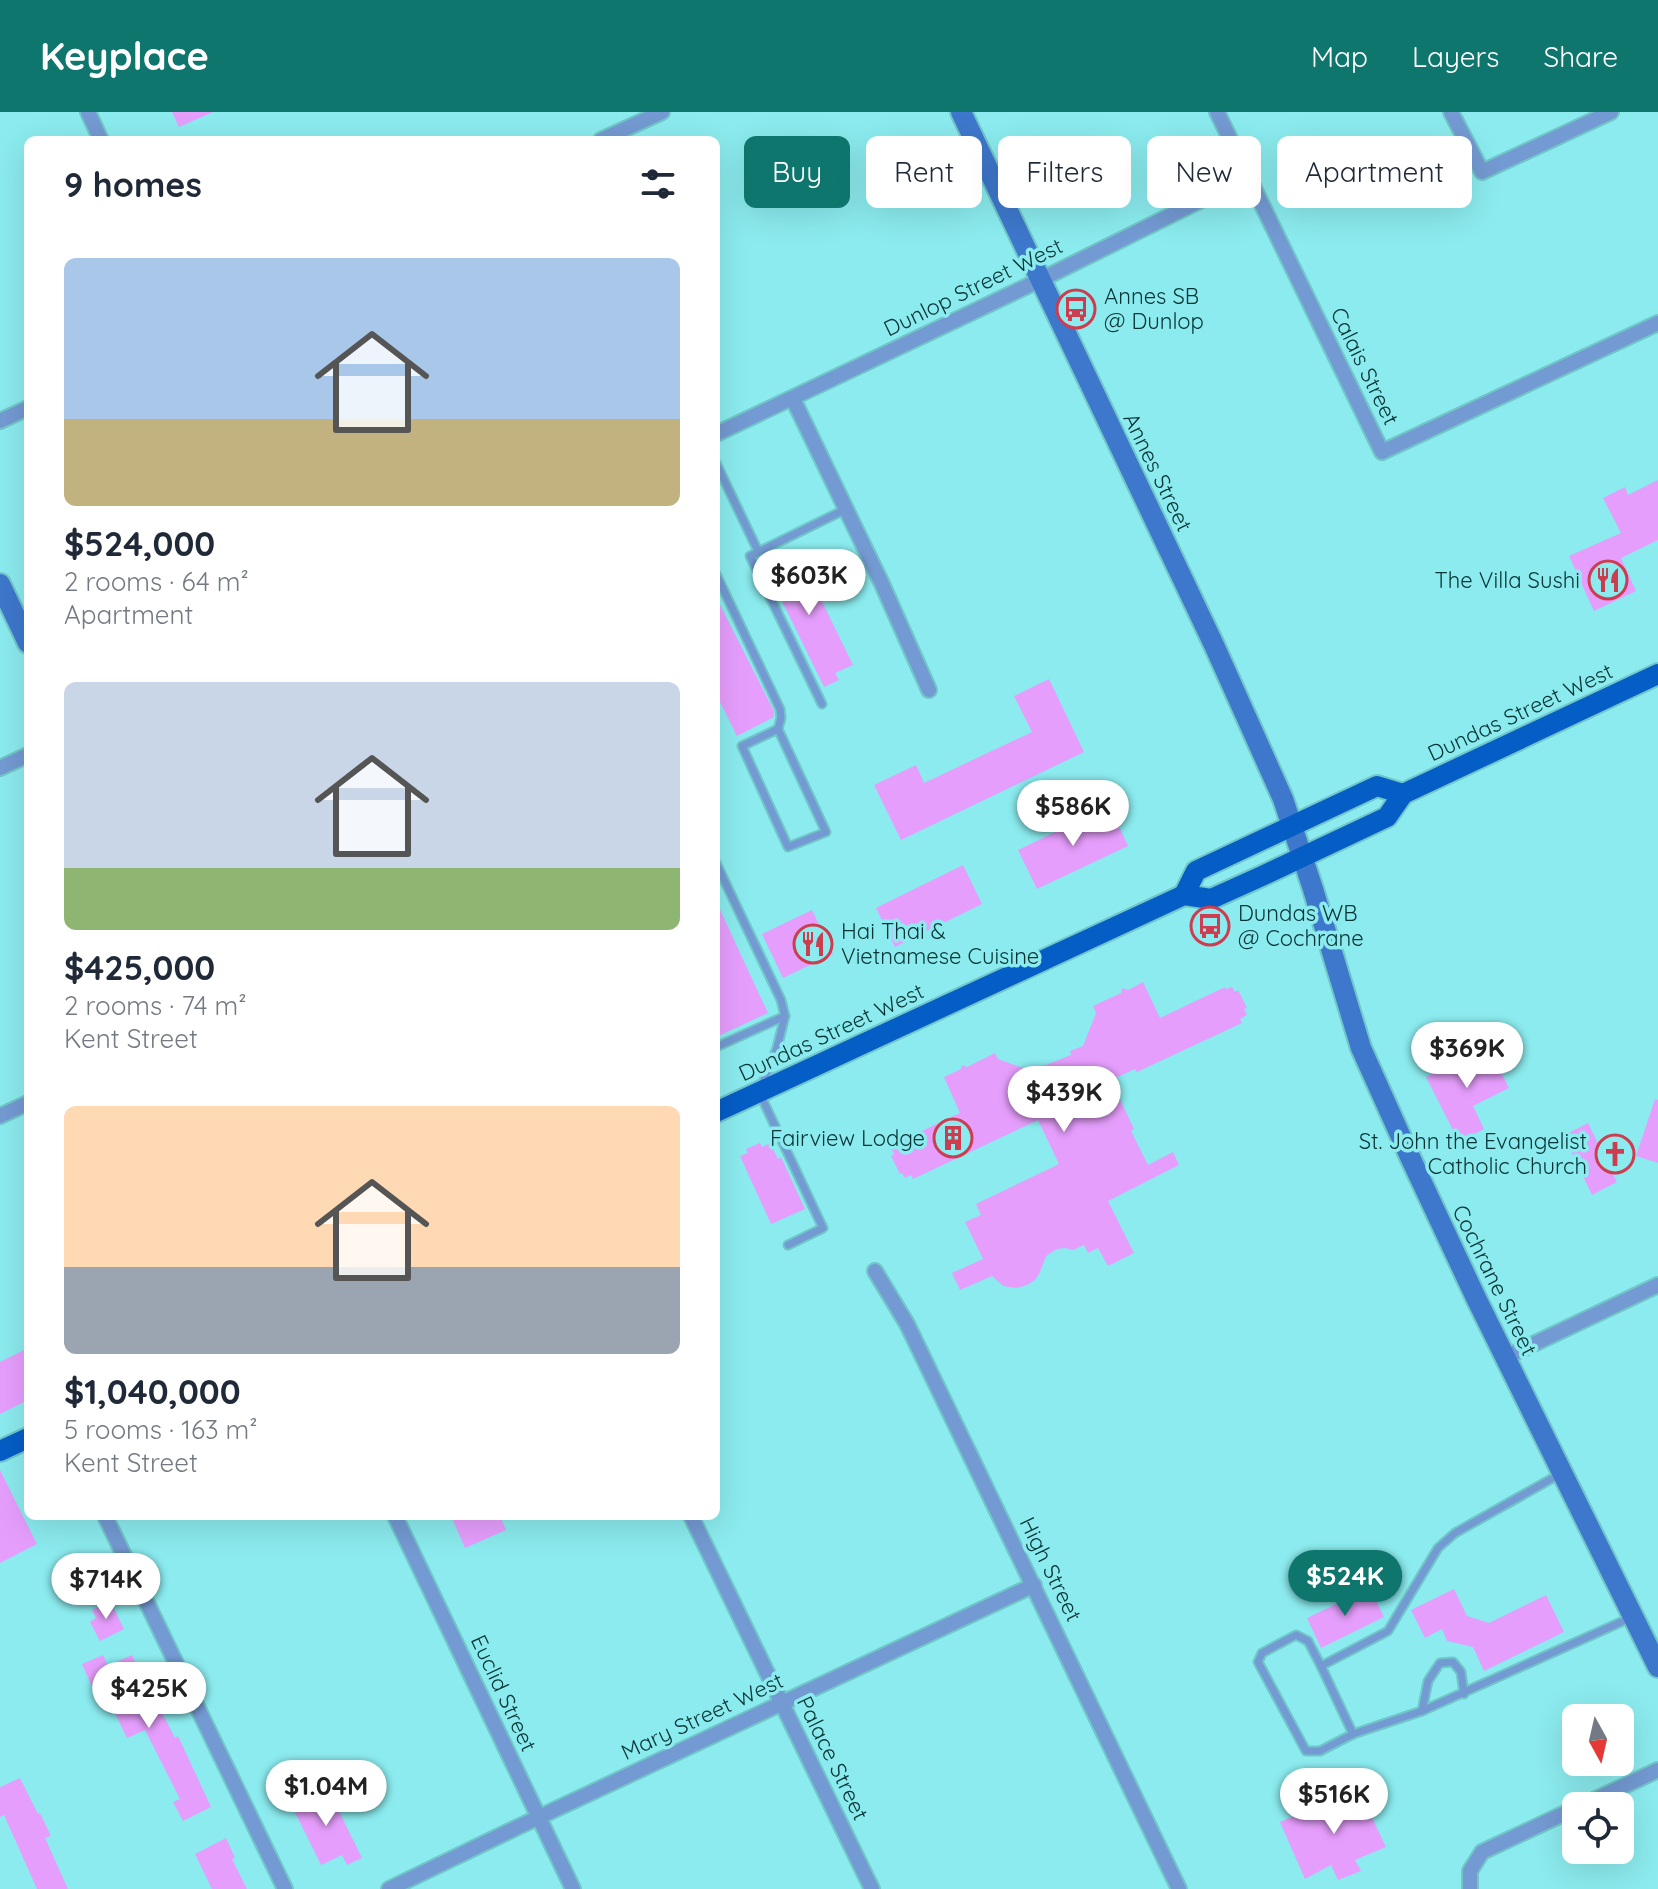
<!DOCTYPE html>
<meta charset="utf-8">
<style>
body{margin:0;font-family:Quicksand,sans-serif;background:#f2f2f3;color:#1f2937;height:100vh;display:flex;flex-direction:column;font-size:30px;white-space:nowrap}
*{box-sizing:border-box;margin:0}
p{font-size:26px;color:#747a83}
.icon{flex:none;width:44px;height:44px;fill:none;stroke:currentColor;stroke-width:2;stroke-linecap:round;stroke-linejoin:round}
.map{position:relative;flex:1;overflow:hidden}
.details{position:absolute;left:24px;top:24px;width:696px;height:1384px;display:flex;flex-direction:column;background:#fff;border-radius:12px;box-shadow:0 8px 32px #0002}
.details>*{flex:none}
.hud{position:absolute;left:744px;top:24px;width:760px;height:72px;display:flex;gap:16px}
.needle{width:52px;rotate:172deg}
.tools{position:absolute;left:1562px;top:1592px;display:grid;gap:16px}
.tools a{display:grid;place-items:center;width:72px;height:72px;border-radius:12px;background:#fff;box-shadow:0 8px 32px #0002;font-size:40px}
.price{position:absolute;translate:-50% -68px;padding:0 18px;border-radius:28px;background:#fff;color:#222;font-size:26px;line-height:52px;filter:drop-shadow(0 2px 4px #0008)}
.price::after{content:'';position:absolute;left:50%;top:48px;width:24px;height:18px;margin-left:-12px;background:inherit;clip-path:polygon(0 0,100% 0,50% 100%)}
.price.current{background:#0f766e;color:#fff}
ul{padding:0;list-style:none}
li{display:grid;align-content:center;gap:16px;height:424px;padding:0 40px}
li span{display:grid;place-items:center;height:248px;border-radius:12px;color:#555}
li>.icon{margin-inline-start:auto}
span .icon{width:144px;height:144px;fill:#fffc;stroke-width:1}
li b{font-size:34px}
h2{display:flex;justify-content:space-between;align-items:center;height:96px;padding:0 40px;font-size:34px}
.tag{padding:0 28px;border-radius:12px;background:#fff;box-shadow:0 8px 32px #0002;font-size:28px;line-height:72px}
.tag.current{background:#0f766e;color:#fff}
header{display:flex;align-items:center;gap:48px;box-sizing:border-box;height:112px;padding:0 40px;background:#0f766e;color:#fff}
header strong{font-size:38px}
nav{display:flex;gap:44px;margin-inline-start:auto;font-size:28px}
.map>svg:first-child{display:block}
.building{fill:#e69efd}
.lines{fill:none;stroke-linecap:round;stroke-linejoin:round}
.lane-casing{stroke:#71c6c9;stroke-width:11}
.street-casing{stroke:#71c6c9;stroke-width:18}
.secondary-casing{stroke:#71c6c9;stroke-width:24}
.primary-casing{stroke:#71c6c9;stroke-width:24}
.lane{stroke:#739ad2;stroke-width:7}
.street{stroke:#739ad2;stroke-width:14}
.secondary{stroke:#3e78cc;stroke-width:20}
.primary{stroke:#055dc6;stroke-width:20}
.labels{text-anchor:middle;stroke-width:7;stroke-linejoin:round;paint-order:stroke}
.street-label{font-size:22px;fill:#083435;stroke:#8bebee}
.poi-label{font-size:22px;fill:#083435;stroke:#8bebee;text-anchor:start}
</style>
<header>
<strong>Keyplace</strong>
<nav><a>Map</a><a>Layers</a><a>Share</a></nav>
</header>
<div class="map">
<svg width="1658" height="1777" viewBox="0 0 1658 1777">
<rect width="100%" height="100%" fill="#8bebee"/>
<g class="building">
<polygon points="172,0 213,0 179,15"/>
<polygon points="1658,368 1658,428 1621,446 1636,479 1594,499 1569,444 1621,421 1603,386 1625,375 1628,383"/>
<polygon points="797,438 853,553 835,561 839,568 824,575 765,454"/>
<polygon points="716,485 774,599 774,605 737,624 716,582"/>
<polygon points="1049,567 1084,640 901,728 874,673 916,653 924,671 1032,620 1014,584"/>
<polygon points="1109,694 1128,734 1037,777 1018,738"/>
<polygon points="963,753 982,792 895,835 876,796"/>
<polygon points="716,789 768,901 716,925"/>
<polygon points="812,798 833,842 783,866 762,822"/>
<polygon points="1143,870 1160,906 1225,875 1226,877 1232,875 1235,880 1238,878 1247,896 1244,897 1247,903 1240,907 1242,911 1137,960 1135,957 1111,968 1134,1017 1131,1019 1148,1053 1173,1040 1179,1053 1108,1089 1134,1141 1108,1154 1098,1136 1088,1141 1084,1133 1073,1138 1065,1136 1057,1137 1046,1144 1040,1160 1035,1168 1027,1173 1017,1176 1003,1174 992,1164 960,1178 952,1161 983,1147 965,1110 981,1103 976,1092 1059,1052 1038,1008 913,1067 911,1063 905,1066 902,1061 900,1062 891,1044 894,1042 890,1034 960,1001 944,965 961,957 962,953 967,955 995,941 998,947 1031,959 1071,943 1070,939 1083,934 1096,901 1093,894 1121,881 1122,876 1128,878"/>
<polygon points="1488,934 1509,976 1473,994 1484,1017 1459,1030 1426,965"/>
<polygon points="1655,987 1658,988 1658,1051 1636,1044"/>
<polygon points="1588,1011 1602,1040 1626,1028 1635,1047 1618,1055 1619,1059 1613,1062 1617,1070 1592,1083 1567,1031 1569,1030 1565,1023"/>
<polygon points="760,1031 762,1035 770,1031 778,1047 781,1045 805,1097 771,1112 740,1044 748,1041 746,1037"/>
<polygon points="28,1236 28,1288 0,1302 0,1250"/>
<polygon points="0,1358 37,1432 0,1451"/>
<polygon points="451,1404 500,1404 506,1418 465,1436"/>
<polygon points="1370,1476 1384,1505 1321,1536 1307,1506"/>
<polygon points="1454,1477 1467,1504 1489,1511 1546,1483 1564,1520 1484,1559 1473,1535 1447,1529 1442,1517 1425,1526 1411,1498"/>
<polygon points="110,1489 124,1517 100,1529 90,1510 96,1506 92,1498"/>
<polygon points="103,1543 108,1554 132,1543 141,1562 117,1573 128,1597 154,1585 175,1626 178,1624 211,1695 183,1709 173,1690 180,1687 145,1618 127,1626 111,1593 102,1597 82,1552"/>
<polygon points="20,1666 38,1702 40,1701 51,1724 45,1726 68,1777 37,1777 4,1703 0,1705 0,1675"/>
<polygon points="327,1675 362,1746 347,1753 342,1743 321,1753 291,1692"/>
<polygon points="1358,1676 1386,1735 1355,1748 1361,1759 1338,1768 1331,1753 1305,1767 1280,1710"/>
<polygon points="226,1726 235,1746 232,1747 247,1777 212,1777 195,1742"/>
</g>
<g class="lines">
<defs>
<g id="lane">
<polyline points="716,351 758,439"/>
<polyline points="716,462 780,597 781,606 778,617 826,720 788,735 742,634 778,617"/>
<polyline points="822,592 750,444 846,397"/>
<polyline points="716,751 781,888 785,904 777,936 759,980 823,1116 788,1133"/>
<polyline points="716,935 785,904"/>
<polyline points="1321,1554 1308,1529 1296,1523 1262,1541 1258,1550 1306,1639 1320,1639 1353,1622 1422,1599 1630,1506"/>
<polyline points="1422,1599 1428,1569 1440,1551 1453,1550 1461,1560 1464,1582"/>
<polyline points="1353,1622 1321,1554 1388,1519 1438,1436 1455,1421 1560,1362"/>
</g>
<g id="street">
<polyline points="88,0 101,28"/>
<polyline points="1217,0 1382,340 1658,211"/>
<polyline points="1451,0 1482,60 1611,0"/>
<polyline points="601,28 662,0"/>
<polyline points="793,287 882,472 929,578"/>
<polyline points="0,309 28,296"/>
<polyline points="716,322 1040,168 1248,65"/>
<polyline points="0,656 28,643"/>
<polyline points="0,1004 28,991"/>
<polyline points="875,1159 907,1212 1179,1777"/>
<polyline points="1506,1245 1658,1173"/>
<polyline points="105,1404 285,1777"/>
<polyline points="395,1404 573,1777"/>
<polyline points="691,1404 872,1777"/>
<polyline points="1581,1694 1658,1658"/>
<polyline points="389,1777 520,1714 1034,1473"/>
<polyline points="1470,1777 1470,1759 1482,1740 1576,1696"/>
</g>
<g id="secondary">
<polyline points="961,0 1214,533 1283,687 1313,777 1361,936 1410,1045 1476,1186 1658,1555"/>
<polyline points="0,472 28,531"/>
</g>
<g id="primary">
<polyline points="1184,783 1196,759 1377,674 1403,682"/>
<polyline points="716,1000 1184,783 1211,787 1262,764 1387,705 1403,682 1658,562"/>
<polyline points="0,1339 28,1326"/>
</g>
</defs>
<use href="#lane" class="lane-casing"/>
<use href="#street" class="street-casing"/>
<use href="#secondary" class="secondary-casing"/>
<use href="#primary" class="primary-casing"/>
<use href="#lane" class="lane"/>
<use href="#street" class="street"/>
<use href="#secondary" class="secondary"/>
<use href="#primary" class="primary"/>
</g>
<defs>
<symbol id="bus-ring" viewBox="-11 -11 22 22"><circle r="9.5" fill="#8bebee" stroke="#cd3c4f" stroke-width="1.5"/><path d="M-5-6H5V4H4V6H2V4H-2V6H-4V4H-5ZM-3.5-4V0h7V-4ZM-3.5 1.2v1.5H-2V1.2ZM2 1.2v1.5H3.5V1.2Z" fill="#cd3c4f"/></symbol>
<symbol id="restaurant-ring" viewBox="-11 -11 22 22"><circle r="9.5" fill="#8bebee" stroke="#cd3c4f" stroke-width="1.5"/><path d="M-5-6h1v4h1v-4h1v4h1v-4h1v5L-1.5 .5V6h-2V.5L-5-1ZM5-6V6H3V1.5H1.5Q1.5-4 5-6Z" fill="#cd3c4f"/></symbol>
<symbol id="building-ring" viewBox="-11 -11 22 22"><circle r="9.5" fill="#8bebee" stroke="#cd3c4f" stroke-width="1.5"/><path d="M-4-6H4V6H1V3H-1V6H-4ZM-2.5-4.3h1.7v1.8h-1.7ZM.8-4.3h1.7v1.8H.8ZM-2.5-1h1.7V.8h-1.7ZM.8-1h1.7V.8H.8Z" fill="#cd3c4f"/></symbol>
<symbol id="church-ring" viewBox="-11 -11 22 22"><circle r="9.5" fill="#8bebee" stroke="#cd3c4f" stroke-width="1.5"/><path d="M-1.2-6h2.4v3.5h3.3v2.4h-3.3V6h-2.4V-.1h-3.3v-2.4h3.3Z" fill="#cd3c4f"/></symbol>
</defs>
<g fill-rule="evenodd">
<use href="#bus-ring" x="1054" y="175" width="44" height="44"/>
<use href="#restaurant-ring" x="1586" y="446" width="44" height="44"/>
<use href="#bus-ring" x="1188" y="792" width="44" height="44"/>
<use href="#restaurant-ring" x="791" y="810" width="44" height="44"/>
<use href="#building-ring" x="931" y="1004" width="44" height="44"/>
<use href="#church-ring" x="1593" y="1020" width="44" height="44"/>
</g>
<g class="labels">
<g class="street-label">
<text transform="translate(973 175) rotate(-26)" y="8">Dunlop Street West</text>
<text transform="translate(1365 254) rotate(64)" y="8">Calais Street</text>
<text transform="translate(1158 360) rotate(64)" y="8">Annes Street</text>
<text transform="translate(1520 600) rotate(-25)" y="8">Dundas Street West</text>
<text transform="translate(831 920) rotate(-25)" y="8">Dundas Street West</text>
<text transform="translate(1495 1168) rotate(64)" y="8">Cochrane Street</text>
<text transform="translate(1051 1457) rotate(64)" y="8">High Street</text>
<text transform="translate(504 1581) rotate(65)" y="8">Euclid Street</text>
<text transform="translate(702 1604) rotate(-25)" y="8">Mary Street West</text>
<text transform="translate(833 1646) rotate(64)" y="8">Palace Street</text>
</g>
<g class="poi-label">
<text x="1104" y="192">Annes SB<tspan x="1104" dy="25">@ Dunlop</tspan></text>
<text x="1580" y="476" text-anchor="end">The Villa Sushi</text>
<text x="1238" y="809">Dundas WB<tspan x="1238" dy="25">@ Cochrane</tspan></text>
<text x="841" y="827">Hai Thai &amp;<tspan x="841" dy="25">Vietnamese Cuisine</tspan></text>
<text x="925" y="1034" text-anchor="end">Fairview Lodge</text>
<text x="1587" y="1037" text-anchor="end">St. John the Evangelist<tspan x="1587" dy="25">Catholic Church</tspan></text>
</g>
</g>
</svg>
<div class="tools">
<a><svg class="needle" viewBox="-14 -14 28 28"><path d="M0-13l5 13h-10z" fill="#e53935"/><path d="M0 13l5-13h-10z" fill="#747a83"/></svg></a>
<a><svg class="icon" aria-label="locate" viewBox="0 0 24 24"><circle cx="12" cy="12" r="6"/><path d="M12 2v4M12 18v4M2 12h4M18 12h4"/></svg></a>
</div>
<b class="price" style="left:809px;top:505px">$603K</b>
<b class="price" style="left:1073px;top:736px">$586K</b>
<b class="price" style="left:1467px;top:978px">$369K</b>
<b class="price" style="left:1064px;top:1022px">$439K</b>
<b class="price current" style="left:1345px;top:1506px">$524K</b>
<b class="price" style="left:106px;top:1509px">$714K</b>
<b class="price" style="left:149px;top:1618px">$425K</b>
<b class="price" style="left:326px;top:1716px">$1.04M</b>
<b class="price" style="left:1334px;top:1724px">$516K</b>
<div class="hud">
<a class="tag current">Buy</a>
<a class="tag">Rent</a>
<a class="tag">Filters</a>
<a class="tag">New</a>
<a class="tag">Apartment</a>
</div>
<section class="details">
<h2>9 homes<svg class="icon" aria-label="filters" viewBox="0 0 24 24"><path d="M4 7h16M4 17h16"/><circle cx="9" cy="7" r="2"/><circle cx="15" cy="17" r="2"/></svg></h2>
<ul>
<li><span style="background:linear-gradient(#a9c7e8 65%,#c2b280 0)"><svg class="icon" aria-label="home" viewBox="0 0 24 24"><path d="M3 11l9-7 9 7M6 9v11h12V9"/></svg></span><div><b>$524,000</b><p>2 rooms · 64 m²</p><p>Apartment</p></div></li>
<li><span style="background:linear-gradient(#c9d6e8 75%,#8fb573 0)"><svg class="icon" aria-label="home" viewBox="0 0 24 24"><path d="M3 11l9-7 9 7M6 9v11h12V9"/></svg></span><div><b>$425,000</b><p>2 rooms · 74 m²</p><p>Kent Street</p></div></li>
<li><span style="background:linear-gradient(#ffd9b3 65%,#9aa5b1 0)"><svg class="icon" aria-label="home" viewBox="0 0 24 24"><path d="M3 11l9-7 9 7M6 9v11h12V9"/></svg></span><div><b>$1,040,000</b><p>5 rooms · 163 m²</p><p>Kent Street</p></div></li>
</ul>
</section>
</div>
